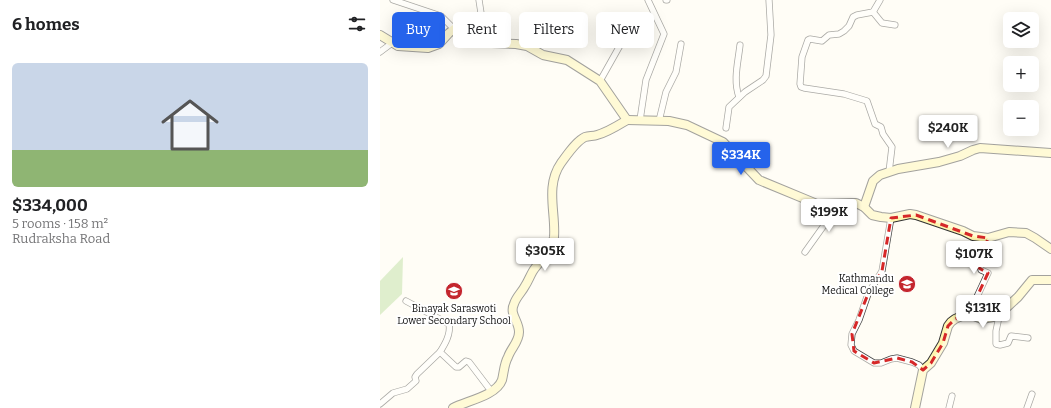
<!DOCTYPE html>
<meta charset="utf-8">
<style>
body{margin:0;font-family:Bitter,serif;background:#f6f6f6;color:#202124;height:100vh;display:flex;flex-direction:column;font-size:15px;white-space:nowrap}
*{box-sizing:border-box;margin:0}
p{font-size:13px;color:#757577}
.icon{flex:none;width:22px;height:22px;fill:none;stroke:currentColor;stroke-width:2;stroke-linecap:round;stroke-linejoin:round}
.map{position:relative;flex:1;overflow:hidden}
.details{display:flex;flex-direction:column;background:#fff;width:380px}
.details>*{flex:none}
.banner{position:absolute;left:12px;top:12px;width:380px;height:36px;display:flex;gap:8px}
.controls{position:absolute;left:623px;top:12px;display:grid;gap:8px}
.controls a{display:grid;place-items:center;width:36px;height:36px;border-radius:6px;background:#fff;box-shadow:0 4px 16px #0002;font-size:20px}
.price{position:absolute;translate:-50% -34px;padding:0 9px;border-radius:4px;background:#fff;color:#222;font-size:13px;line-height:26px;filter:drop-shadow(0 1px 2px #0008)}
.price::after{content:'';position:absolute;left:50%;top:24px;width:12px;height:9px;margin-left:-6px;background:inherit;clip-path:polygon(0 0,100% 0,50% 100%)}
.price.active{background:#2563eb;color:#fff}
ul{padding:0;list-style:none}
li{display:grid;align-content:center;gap:8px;height:212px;padding:0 12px}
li+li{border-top:1px solid #e0e0e0}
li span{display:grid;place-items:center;height:124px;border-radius:6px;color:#555}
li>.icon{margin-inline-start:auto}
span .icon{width:72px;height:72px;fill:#fffc;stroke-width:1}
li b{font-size:17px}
h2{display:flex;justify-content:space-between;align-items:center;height:48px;padding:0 12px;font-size:17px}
.chip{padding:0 14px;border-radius:6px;background:#fff;box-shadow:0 4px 16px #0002;font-size:14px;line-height:36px}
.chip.active{background:#2563eb;color:#fff}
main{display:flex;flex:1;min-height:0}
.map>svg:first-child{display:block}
.forest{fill:#b9dc9c}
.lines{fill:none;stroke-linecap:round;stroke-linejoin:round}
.street-casing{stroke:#444;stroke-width:7}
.secondary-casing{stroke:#333;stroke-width:10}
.street{stroke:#fff;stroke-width:5.5}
.secondary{stroke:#fff6b0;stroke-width:8}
.marked{fill:none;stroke:#d62828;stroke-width:3;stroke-dasharray:8 5;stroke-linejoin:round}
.labels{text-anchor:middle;stroke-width:4;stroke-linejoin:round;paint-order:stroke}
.poi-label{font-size:10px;fill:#111;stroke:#fff;text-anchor:end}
</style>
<main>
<section class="details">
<h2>6 homes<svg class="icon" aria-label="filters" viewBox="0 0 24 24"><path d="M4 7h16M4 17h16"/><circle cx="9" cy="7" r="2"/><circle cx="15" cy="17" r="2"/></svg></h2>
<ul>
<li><span style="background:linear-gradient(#c9d6e8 70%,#8fb573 0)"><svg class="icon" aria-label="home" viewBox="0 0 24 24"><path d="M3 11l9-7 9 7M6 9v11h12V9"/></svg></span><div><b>$334,000</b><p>5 rooms · 158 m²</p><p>Rudraksha Road</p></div></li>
</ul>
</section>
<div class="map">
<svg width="671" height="408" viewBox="0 0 671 408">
<rect width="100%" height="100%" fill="#fffdf5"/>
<polygon class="forest" points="23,257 22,294 0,315 0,281"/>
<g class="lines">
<defs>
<g id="street">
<polyline points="13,0 61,16 74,29"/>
<polyline points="99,0 105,39"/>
<polyline points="286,0 287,0"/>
<polyline points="500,0 493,12 477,15 473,17 469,26 464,31 459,34 449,35 442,41 430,39 428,40 422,57 420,84 421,87 424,88 464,94 487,101 495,124 501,127 503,134 512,147 509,172"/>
<polyline points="493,12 502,23 515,25"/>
<polyline points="0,52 12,43"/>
<polyline points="220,81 247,33"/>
<path d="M359 97C353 80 358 63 360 45"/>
<polyline points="260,120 266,80 284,34 268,0"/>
<polyline points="279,121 286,92 296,72 301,44"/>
<polyline points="346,128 349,107 365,92 383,80 386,76 391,35 389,0"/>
<polyline points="511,218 502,271 488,294 479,320 472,334 471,345 474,351 494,363 501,363 511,359 517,358 532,362 539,365 543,370"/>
<polyline points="425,252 460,203"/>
<path d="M26 301 69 324C71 334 65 344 60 352L76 367H79L86 361 89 362 111 391"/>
<polyline points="620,312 616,331 616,344 620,345 628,343 631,336 648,338"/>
<polyline points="589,314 608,273 601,270 600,265 608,238"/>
<polyline points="0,404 13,393 27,389 36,381 35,377 37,374 60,352"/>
<polyline points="569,408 572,396"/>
<polyline points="647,408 652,394"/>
</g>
<g id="secondary">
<polyline points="0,35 18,46 48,48 59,44 69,33 74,29 112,43 136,44 147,46 163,55 187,60 220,81 247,120"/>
<polyline points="247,120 289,121 307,125 343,142 379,180 437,204 476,203 484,207 492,215 501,217 511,218 530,214 536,215 583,231 593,236 608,238 629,232 646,233 655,238 671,249"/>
<polyline points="484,207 493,181 500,175 518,169 559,162 580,156 593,150 600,148 671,153"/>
<path d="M73 408C86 401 116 396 122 380 124 372 124 364 128 357 131 348 139 342 139 332 139 321 129 314 134 304 136 297 142 292 145 286 149 280 151 273 155 268 164 256 172 254 174 237 176 213 165 186 181 163 187 155 196 141 205 137 209 136 214 136 217 135 228 132 237 126 247 120"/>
<polyline points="535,408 543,370 551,363 563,343 568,326 571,322 575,319 584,315 589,314 602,319 613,317 625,309 638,297 652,280 671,280"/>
</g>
</defs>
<use href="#street" class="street-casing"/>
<use href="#secondary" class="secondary-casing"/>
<use href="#street" class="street"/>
<use href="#secondary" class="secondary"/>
</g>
<path d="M0 0H671V408H0ZM536 215 593 236 608 238 599 268 608 273 589 314 575 319 568 326 563 343 551 363 543 370 532 362 517 358 494 363 474 351 472 334 488 294 502 271 511 218Z" fill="#fffdf5" fill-opacity=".55" fill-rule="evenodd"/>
<path class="marked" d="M536 215 593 236 608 238 599 268 608 273 589 314 575 319 568 326 563 343 551 363 543 370 532 362 517 358 494 363 474 351 472 334 488 294 502 271 511 218Z"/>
<defs>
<symbol id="university-disc" viewBox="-11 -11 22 22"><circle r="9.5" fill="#c4262e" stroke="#fff"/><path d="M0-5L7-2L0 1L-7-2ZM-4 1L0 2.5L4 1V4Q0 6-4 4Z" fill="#fff"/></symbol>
<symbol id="school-disc" viewBox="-11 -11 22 22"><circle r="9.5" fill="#c4262e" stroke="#fff"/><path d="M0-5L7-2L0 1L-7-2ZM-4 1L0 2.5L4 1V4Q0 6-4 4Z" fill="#fff"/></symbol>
</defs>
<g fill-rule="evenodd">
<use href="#university-disc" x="517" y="274" width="20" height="20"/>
<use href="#school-disc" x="64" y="281" width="20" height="20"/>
</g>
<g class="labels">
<g class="poi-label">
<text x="514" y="282">Kathmandu<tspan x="514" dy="12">Medical College</tspan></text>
<text x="74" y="312" text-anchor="middle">Binayak Saraswoti<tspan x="74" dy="12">Lower Secondary School</tspan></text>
</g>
</g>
</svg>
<div class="controls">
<a><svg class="icon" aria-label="layers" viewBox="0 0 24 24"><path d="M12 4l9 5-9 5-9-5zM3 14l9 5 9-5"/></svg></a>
<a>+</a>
<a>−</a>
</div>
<b class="price" style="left:568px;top:149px">$240K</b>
<b class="price active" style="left:361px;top:176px">$334K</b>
<b class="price" style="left:449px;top:233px">$199K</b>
<b class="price" style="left:165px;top:272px">$305K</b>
<b class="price" style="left:594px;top:275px">$107K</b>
<b class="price" style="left:603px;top:329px">$131K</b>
<div class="banner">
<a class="chip active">Buy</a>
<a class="chip">Rent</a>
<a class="chip">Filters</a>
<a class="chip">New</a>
</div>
</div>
</main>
